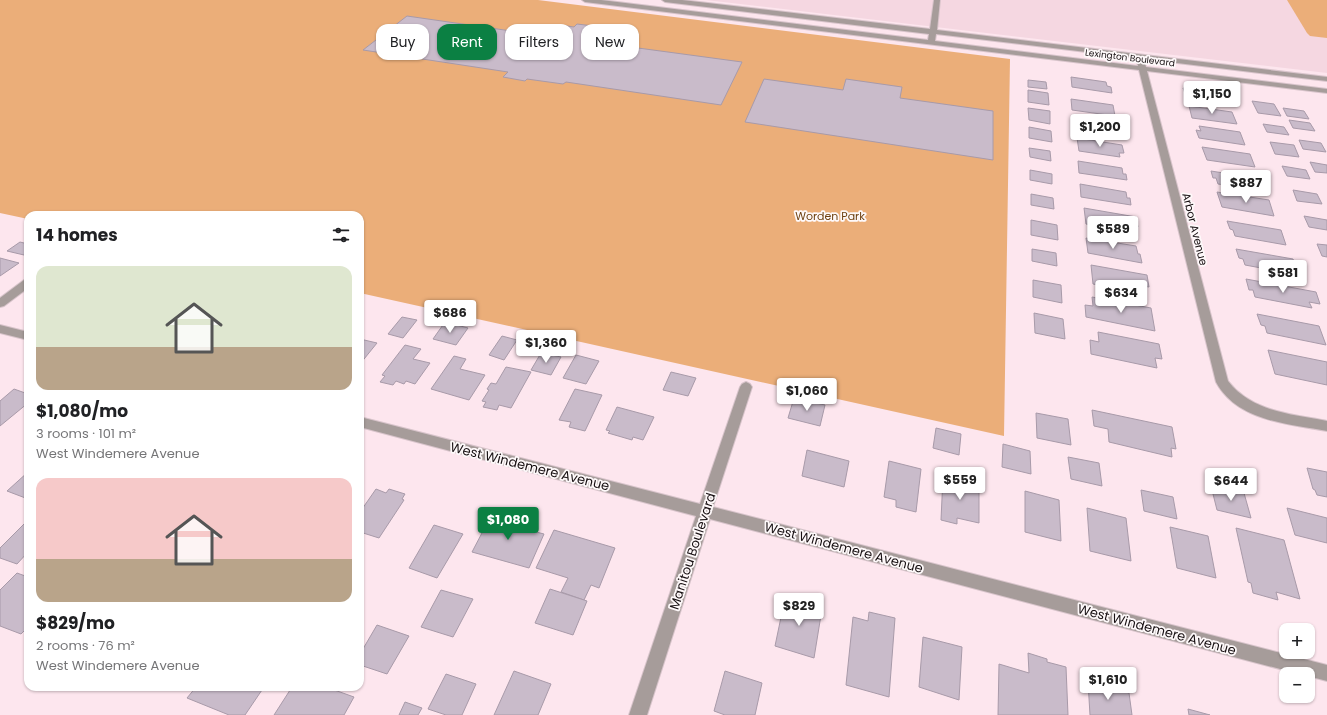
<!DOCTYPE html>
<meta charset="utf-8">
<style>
body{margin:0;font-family:Poppins,sans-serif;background:#f2f2f2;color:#202124;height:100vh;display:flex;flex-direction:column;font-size:15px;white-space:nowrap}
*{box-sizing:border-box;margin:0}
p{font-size:13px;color:#757577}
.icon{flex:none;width:22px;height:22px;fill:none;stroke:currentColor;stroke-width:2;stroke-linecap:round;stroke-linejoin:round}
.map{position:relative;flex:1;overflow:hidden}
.panel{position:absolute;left:24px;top:211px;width:340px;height:480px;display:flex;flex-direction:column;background:#fff;border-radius:12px;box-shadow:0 1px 3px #0004}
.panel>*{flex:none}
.hud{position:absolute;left:376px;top:24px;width:380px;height:36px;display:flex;gap:8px}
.fabs{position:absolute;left:1279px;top:623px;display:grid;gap:8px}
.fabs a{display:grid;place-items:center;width:36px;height:36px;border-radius:8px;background:#fff;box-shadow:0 1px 3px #0004;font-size:20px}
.price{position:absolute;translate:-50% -34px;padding:0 9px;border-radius:4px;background:#fff;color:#222;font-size:13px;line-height:26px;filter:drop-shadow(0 1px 2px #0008)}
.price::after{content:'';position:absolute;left:50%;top:24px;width:12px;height:9px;margin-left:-6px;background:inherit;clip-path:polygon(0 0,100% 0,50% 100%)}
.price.current{background:#0b8043;color:#fff}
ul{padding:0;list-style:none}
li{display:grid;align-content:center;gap:8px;height:212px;padding:0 12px}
li span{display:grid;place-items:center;height:124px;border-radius:12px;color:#555}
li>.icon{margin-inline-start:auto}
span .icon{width:72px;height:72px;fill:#fffc;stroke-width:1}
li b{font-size:17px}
h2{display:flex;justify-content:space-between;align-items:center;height:48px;padding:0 12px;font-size:17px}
.pill{padding:0 14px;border-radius:12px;background:#fff;box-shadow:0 1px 3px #0004;font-size:14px;line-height:36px}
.pill.current{background:#0b8043;color:#fff}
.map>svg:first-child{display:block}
.built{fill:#f5d7e1}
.green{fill:#ebae79}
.building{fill:#c9bbca;stroke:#a89aa9}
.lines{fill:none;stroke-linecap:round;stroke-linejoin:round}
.minor-casing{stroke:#d8c4cb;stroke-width:2}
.minor{fill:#a69c9a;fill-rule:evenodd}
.labels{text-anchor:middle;stroke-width:3.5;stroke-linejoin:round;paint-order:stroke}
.far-street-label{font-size:9px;fill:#171012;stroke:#fef9fa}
.park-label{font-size:11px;fill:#6f4213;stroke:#fef9fa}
.street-label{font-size:11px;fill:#171012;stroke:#fef9fa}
.near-street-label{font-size:13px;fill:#171012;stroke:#fef9fa}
</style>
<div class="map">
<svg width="1327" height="715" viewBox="0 0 1327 715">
<rect width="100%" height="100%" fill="#fde6ee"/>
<polygon class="built" points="706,0 1314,0 1327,19 1327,73"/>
<g class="green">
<polygon points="0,0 538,0 1010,59 1004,436 360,293 360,215 28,215 28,219 0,213"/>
<polygon points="1287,0 1327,0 1327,38 1310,36 1307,33"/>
</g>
<g class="building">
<polygon points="407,16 546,36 544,37 547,38 560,25 574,27 577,24 602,27 600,30 610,32 601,43 742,62 721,105 566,82 563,84 527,79 525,81 503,77 508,72 363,50"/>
<polygon points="1071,77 1106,82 1107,86 1111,87 1112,93 1072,87"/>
<polygon points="764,79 843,90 846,79 902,87 900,98 993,111 993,160 745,122"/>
<polygon points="1028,80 1046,82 1047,89 1028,87"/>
<polygon points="1183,88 1235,95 1237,101 1228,100 1230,105 1187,99"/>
<polygon points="1028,90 1048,93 1049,105 1028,102"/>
<polygon points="1071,99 1113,105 1115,116 1072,110"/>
<polygon points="1252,101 1274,104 1281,116 1258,113"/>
<polygon points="1189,106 1232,112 1237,124 1192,118"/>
<polygon points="1028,108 1050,111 1050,124 1029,120"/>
<polygon points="1283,108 1304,111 1309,119 1287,116"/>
<polygon points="1074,117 1113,123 1114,127 1118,127 1120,137 1076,130"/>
<polygon points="1289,120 1310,123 1315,131 1293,128"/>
<polygon points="1263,124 1284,127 1289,135 1267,132"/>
<polygon points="1199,126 1240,132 1245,145 1199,138 1196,130 1201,131"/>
<polygon points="1029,127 1051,131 1052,142 1029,138"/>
<polygon points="1077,138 1122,145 1124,153 1119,153 1120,157 1079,151"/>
<polygon points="1299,140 1321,143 1326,152 1303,149"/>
<polygon points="1270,142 1294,145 1299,157 1275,154"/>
<polygon points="1202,147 1250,154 1255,167 1207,160"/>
<polygon points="1029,148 1050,151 1051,161 1030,157"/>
<polygon points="1078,161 1122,168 1123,174 1126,174 1127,180 1079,173"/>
<polygon points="1310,162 1327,165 1327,173 1315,172"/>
<polygon points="1282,166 1306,170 1310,179 1287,176"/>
<polygon points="1030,170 1052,174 1052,184 1030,180"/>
<polygon points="1211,171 1261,179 1265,191 1218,184 1216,178 1213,178"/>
<polygon points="1080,184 1126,192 1127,198 1130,198 1131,205 1081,197"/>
<polygon points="1293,190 1317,194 1322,204 1297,201"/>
<polygon points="1217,192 1269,200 1274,216 1222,207"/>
<polygon points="1031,194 1053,198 1054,209 1031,205"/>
<polygon points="1084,208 1136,217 1138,227 1132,226 1133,233 1086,224"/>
<polygon points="1304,216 1327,220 1327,230 1309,227"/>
<polygon points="1031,220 1057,225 1058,240 1031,235"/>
<polygon points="1227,221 1281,230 1286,245 1235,236 1233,230 1230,229"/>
<polygon points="1086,238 1136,246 1138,254 1140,254 1142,263 1088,253"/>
<polygon points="20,242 28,244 28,252 24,255 7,251"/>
<polygon points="1317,244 1327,245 1327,257 1322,256"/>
<polygon points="1032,249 1056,253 1057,266 1032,261"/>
<polygon points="1236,249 1293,259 1299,275 1245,265 1243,259 1239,258"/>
<polygon points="0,258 19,263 0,276"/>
<polygon points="1091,265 1147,275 1149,287 1143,286 1144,294 1093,284"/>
<polygon points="1246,279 1316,292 1320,304 1309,302 1312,308 1255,297 1253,290 1249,290"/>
<polygon points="1033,280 1061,285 1062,303 1033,297"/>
<polygon points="1092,297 1151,308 1155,331 1086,317 1085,305 1093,306"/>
<polygon points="1034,313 1063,319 1065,339 1035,333"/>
<polygon points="1257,314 1319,326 1326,345 1267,333 1265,326 1261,325"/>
<polygon points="402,317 417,320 403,338 388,334"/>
<polygon points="445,322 468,328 456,345 433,339"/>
<polygon points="1098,332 1159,344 1162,359 1155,358 1157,368 1091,354 1090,340 1099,342"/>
<polygon points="502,336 517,340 504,360 489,355"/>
<polygon points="360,339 377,343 360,364"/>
<polygon points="405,345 421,349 413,359 430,363 415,384 406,381 404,384 396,381 393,385 380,382 385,376 382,375"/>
<polygon points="1268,350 1327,362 1327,385 1275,374"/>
<polygon points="541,353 561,357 551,375 531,370"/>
<polygon points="576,355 599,361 586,384 563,378"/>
<polygon points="454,356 466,359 460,369 485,375 469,400 431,389"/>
<polygon points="506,367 531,372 511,408 499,405 497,410 483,407 486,402 482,401 489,390 487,389 491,383 496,384"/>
<polygon points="671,372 696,378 688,396 663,390"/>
<polygon points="14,389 28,394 28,403 0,426 0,401"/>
<polygon points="575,389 602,395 585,431 569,427 571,422 559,420"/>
<polygon points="794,398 825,405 820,426 788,418"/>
<polygon points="617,407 654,417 643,440 633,437 632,440 608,433 610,431 606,430"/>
<polygon points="1092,410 1172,427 1176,449 1171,448 1172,457 1109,442 1108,429 1094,426"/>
<polygon points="1036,413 1068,419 1071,445 1037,438"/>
<polygon points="936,428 961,434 959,455 933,448"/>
<polygon points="1003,444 1030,451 1031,474 1002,467"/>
<polygon points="807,450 849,461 844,487 802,476"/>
<polygon points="1068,457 1099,463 1102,486 1071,479"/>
<polygon points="889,461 921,469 916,512 896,507 896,500 884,497"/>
<polygon points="1307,468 1327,472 1327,497 1317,495 1315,490 1313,489"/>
<polygon points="28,472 28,499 7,491"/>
<polygon points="943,477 979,485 979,523 957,518 957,524 941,520"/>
<polygon points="1211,486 1244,493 1251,518 1217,510"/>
<polygon points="376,489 386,493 389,489 405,494 402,499 404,500 379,538 360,532 360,512"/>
<polygon points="1141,490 1173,497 1177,519 1144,511"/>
<polygon points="1025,491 1059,500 1061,541 1025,532"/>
<polygon points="1087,508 1126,518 1131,561 1090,551"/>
<polygon points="1287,508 1327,518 1327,543 1295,535"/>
<polygon points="493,512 517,519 513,526 544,534 529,568 472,552"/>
<polygon points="24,524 28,525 28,552 17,564 0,558 0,548"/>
<polygon points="434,525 463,534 437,578 409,568"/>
<polygon points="1170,527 1208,536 1216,578 1177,568"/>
<polygon points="1236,528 1284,540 1300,599 1276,592 1278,600 1253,593 1251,583 1248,582"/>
<polygon points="554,530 615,548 599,588 591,585 584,600 561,592 568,578 536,568"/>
<polygon points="17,573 28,577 28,627 21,634 0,626 0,590"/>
<polygon points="550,589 587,601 573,635 535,623"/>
<polygon points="441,590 473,599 453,637 421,627"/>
<polygon points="799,595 814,600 813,607 822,609 814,658 775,646 785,598 798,601"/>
<polygon points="869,612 895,618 889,697 846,685 853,617 868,621"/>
<polygon points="377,625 409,636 387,674 360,665 360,654"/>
<polygon points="923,637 962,647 959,700 919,687"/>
<polygon points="1028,653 1047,659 1047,662 1066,667 1068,715 998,715 999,664 1029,673"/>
<polygon points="514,671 551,684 538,715 494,715"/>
<polygon points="725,671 762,683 755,715 725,715 714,711"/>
<polygon points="446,674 476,684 462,715 446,715 428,709"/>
<polygon points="1088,682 1129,693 1132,715 1090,715"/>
<polygon points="196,687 264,687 245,715 229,715 187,698"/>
<polygon points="292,687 326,687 354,697 344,715 274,715"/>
<polygon points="405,702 422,708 418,715 399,715"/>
<polygon points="1188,709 1210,715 1189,715"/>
</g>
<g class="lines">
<defs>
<g id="minor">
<path d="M582 0H601L928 40 929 34 665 2 662 0H682L930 29 934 0H940L937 30 1327 77V81L936 34 935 41 1138 66 1137 62 1141 60H1144L1146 67 1327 89V93L1147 71 1228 381C1252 412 1291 414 1327 421V431C1288 424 1237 421 1216 382L1139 70 585 2Z"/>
<polygon points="28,279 28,288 4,306 0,307 0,298 24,280"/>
<polygon points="0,325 28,332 28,340 0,333"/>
<polygon points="746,382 750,384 752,387 713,507 1327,665 1327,681 1308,676 1308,674 1299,674 710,519 647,715 629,715 696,516 360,427 360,417 700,504 740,387 742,384"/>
</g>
</defs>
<use href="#minor" class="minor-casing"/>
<use href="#minor" class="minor"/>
</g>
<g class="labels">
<g class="far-street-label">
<text transform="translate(1130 58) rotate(7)" y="3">Lexington Boulevard</text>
</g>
<g class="park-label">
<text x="830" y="220">Worden Park</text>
</g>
<g class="street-label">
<text transform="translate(1195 229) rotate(76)" y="4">Arbor Avenue</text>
</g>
<g class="near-street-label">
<text transform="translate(530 466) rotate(14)" y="5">West Windemere Avenue</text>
<text transform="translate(844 547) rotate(15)" y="5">West Windemere Avenue</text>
<text transform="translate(692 551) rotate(-72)" y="5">Manitou Boulevard</text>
<text transform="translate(1157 629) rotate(15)" y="5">West Windemere Avenue</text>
</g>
</g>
</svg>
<div class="fabs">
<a>+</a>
<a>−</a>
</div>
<b class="price" style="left:1212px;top:115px">$1,150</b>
<b class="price" style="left:1100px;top:148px">$1,200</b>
<b class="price" style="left:1246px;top:204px">$887</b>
<b class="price" style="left:1113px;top:250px">$589</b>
<b class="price" style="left:1283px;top:294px">$581</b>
<b class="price" style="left:1121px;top:314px">$634</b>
<b class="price" style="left:450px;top:334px">$686</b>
<b class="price" style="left:546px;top:364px">$1,360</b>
<b class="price" style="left:807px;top:412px">$1,060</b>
<b class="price" style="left:960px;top:501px">$559</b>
<b class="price" style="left:1231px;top:502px">$644</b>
<b class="price current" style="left:508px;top:541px">$1,080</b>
<b class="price" style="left:799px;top:627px">$829</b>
<b class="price" style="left:1108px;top:701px">$1,610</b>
<div class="hud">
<a class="pill">Buy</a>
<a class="pill current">Rent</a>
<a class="pill">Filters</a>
<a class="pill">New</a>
</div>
<section class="panel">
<h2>14 homes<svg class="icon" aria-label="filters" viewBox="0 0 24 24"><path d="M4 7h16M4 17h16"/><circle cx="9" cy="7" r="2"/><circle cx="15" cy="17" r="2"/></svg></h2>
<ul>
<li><span style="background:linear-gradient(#dfe7d0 65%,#b9a48a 0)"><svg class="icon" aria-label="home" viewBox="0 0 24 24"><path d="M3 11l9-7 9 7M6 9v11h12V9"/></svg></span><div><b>$1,080/mo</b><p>3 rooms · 101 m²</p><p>West Windemere Avenue</p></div></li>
<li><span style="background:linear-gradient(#f6c9c9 65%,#b9a48a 0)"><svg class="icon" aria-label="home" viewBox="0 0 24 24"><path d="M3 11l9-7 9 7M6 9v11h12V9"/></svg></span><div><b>$829/mo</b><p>2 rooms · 76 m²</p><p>West Windemere Avenue</p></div></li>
</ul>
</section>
</div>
